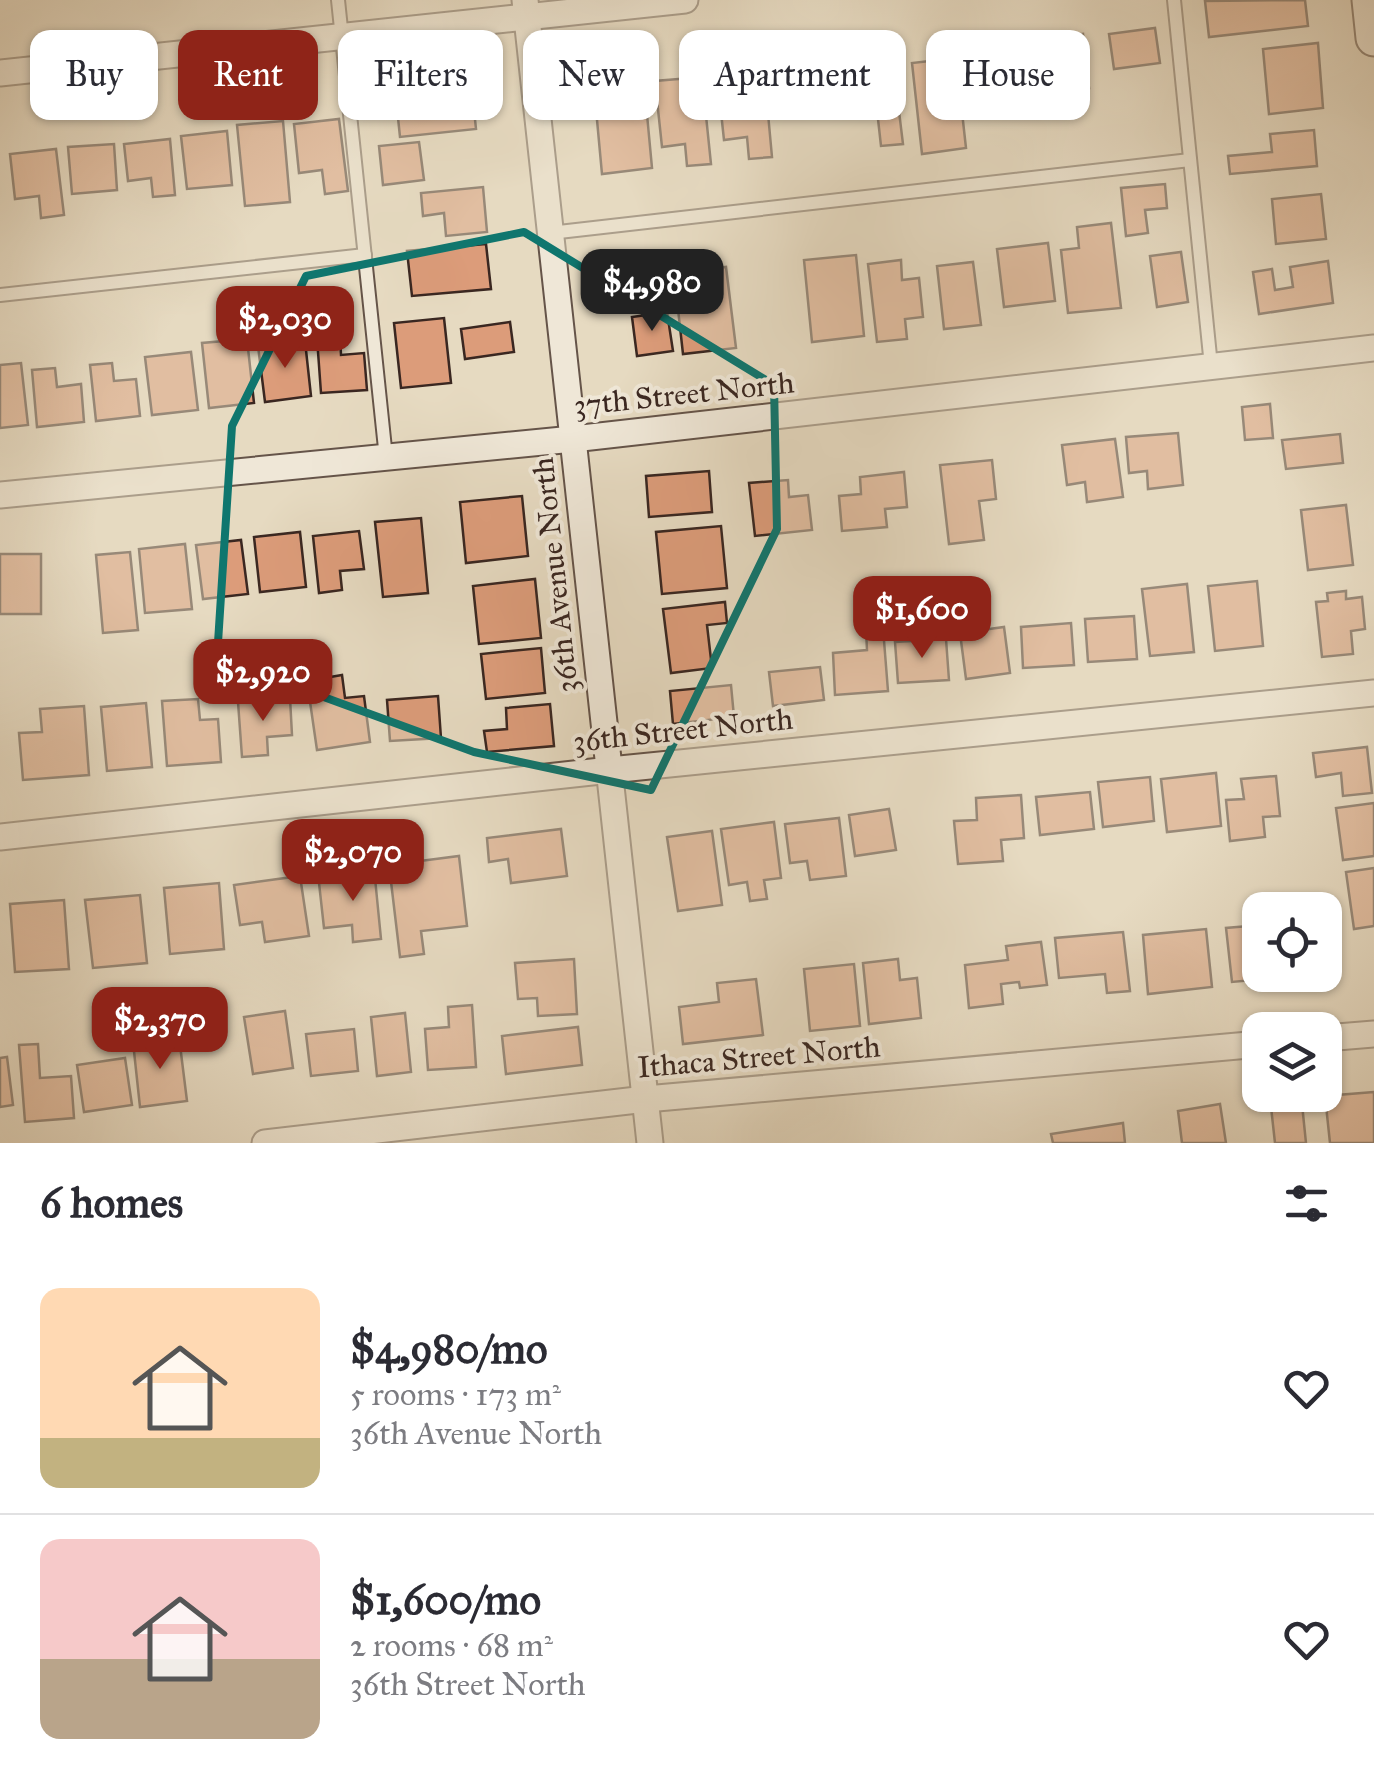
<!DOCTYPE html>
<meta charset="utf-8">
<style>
body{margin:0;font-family:"IM FELL Great Primer",serif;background:#f7f7f7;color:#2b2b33;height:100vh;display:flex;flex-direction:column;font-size:38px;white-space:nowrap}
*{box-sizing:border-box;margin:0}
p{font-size:32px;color:#7c7c81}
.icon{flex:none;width:55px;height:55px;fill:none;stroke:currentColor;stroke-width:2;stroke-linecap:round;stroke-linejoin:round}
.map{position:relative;height:1143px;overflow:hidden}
.drawer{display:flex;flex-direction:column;background:#fff;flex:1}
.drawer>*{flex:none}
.banner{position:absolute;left:30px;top:30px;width:1315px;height:90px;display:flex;gap:20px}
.tools{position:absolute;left:1242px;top:892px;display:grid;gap:20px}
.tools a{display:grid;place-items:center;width:100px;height:100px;border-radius:20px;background:#fff;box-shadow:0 2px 8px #0004;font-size:50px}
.price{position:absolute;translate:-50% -85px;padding:0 22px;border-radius:20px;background:#8f2418;color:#fff;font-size:32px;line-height:65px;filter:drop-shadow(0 2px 5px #0008)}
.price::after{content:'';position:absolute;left:50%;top:60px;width:30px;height:22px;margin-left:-15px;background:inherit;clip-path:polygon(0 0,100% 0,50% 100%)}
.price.on{background:#222;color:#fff}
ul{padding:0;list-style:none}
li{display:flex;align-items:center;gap:30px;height:250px;padding:0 40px}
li+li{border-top:2px solid #e1e1e2}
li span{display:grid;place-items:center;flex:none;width:280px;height:200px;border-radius:20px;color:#555}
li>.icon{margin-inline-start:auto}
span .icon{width:120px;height:120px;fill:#fffc;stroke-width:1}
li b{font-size:42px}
h2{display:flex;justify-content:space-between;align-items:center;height:120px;padding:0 40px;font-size:42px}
.pill{padding:0 35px;border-radius:20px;background:#fff;box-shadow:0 2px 8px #0004;font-size:35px;line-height:90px}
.pill.on{background:#8f2418;color:#fff}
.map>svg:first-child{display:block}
.building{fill:#dc9c7a;stroke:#3a2721;stroke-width:2.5}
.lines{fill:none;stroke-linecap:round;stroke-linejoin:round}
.service-casing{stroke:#655449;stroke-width:16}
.minor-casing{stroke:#655449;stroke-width:29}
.secondary-casing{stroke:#3a2721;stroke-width:39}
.service{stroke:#efe7d7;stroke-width:12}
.minor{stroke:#efe7d7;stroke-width:25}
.secondary{stroke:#efe7d7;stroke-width:35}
.marked{fill:none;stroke:#0f766e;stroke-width:8;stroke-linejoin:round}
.labels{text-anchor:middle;stroke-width:8;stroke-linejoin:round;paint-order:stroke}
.street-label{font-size:30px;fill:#3a2721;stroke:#efe7d7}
</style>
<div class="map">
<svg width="1374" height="1143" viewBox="0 0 1374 1143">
<rect width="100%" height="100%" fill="#e6dac1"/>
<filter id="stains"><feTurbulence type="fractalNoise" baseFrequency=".002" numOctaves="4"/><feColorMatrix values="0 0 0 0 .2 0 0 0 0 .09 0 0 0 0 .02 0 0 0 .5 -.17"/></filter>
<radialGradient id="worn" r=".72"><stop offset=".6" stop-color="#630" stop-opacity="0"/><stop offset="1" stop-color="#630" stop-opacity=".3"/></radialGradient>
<g class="building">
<polygon points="1305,0 1308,26 1209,37 1205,1"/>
<polygon points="1155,28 1160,63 1114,69 1109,34"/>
<polygon points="1083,34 1089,88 1043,92 1038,39"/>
<polygon points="1020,43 1025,87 981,91 976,49"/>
<polygon points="1318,43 1323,108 1269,114 1263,49"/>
<polygon points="892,54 903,144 881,146 876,101 854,104 848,59"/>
<polygon points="956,58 966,148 922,154 912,63"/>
<polygon points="764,70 772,157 749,159 747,137 724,140 717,75"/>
<polygon points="828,70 833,110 788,115 783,74"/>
<polygon points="702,77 711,164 687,166 685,144 662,147 655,81"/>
<polygon points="471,81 476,129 400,137 395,89"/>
<polygon points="645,93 652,168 602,174 595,98"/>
<polygon points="339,119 348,191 325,194 322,170 299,173 294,124"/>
<polygon points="283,121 290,202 245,206 237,125"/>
<polygon points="1314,130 1317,166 1230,174 1228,156 1272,152 1270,134"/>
<polygon points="227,131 232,185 187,189 181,136"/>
<polygon points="170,139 175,195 153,197 151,178 128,181 124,144"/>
<polygon points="419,142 424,180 383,185 379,146"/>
<polygon points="114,144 117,190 72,194 68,147"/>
<polygon points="56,149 64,215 41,218 39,196 15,199 10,154"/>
<polygon points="1165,184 1167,208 1145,210 1148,233 1126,236 1121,188"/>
<polygon points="483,187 487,232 446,236 444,213 423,216 421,193"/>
<polygon points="1321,194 1326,239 1276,244 1272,199"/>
<polygon points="1111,223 1121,308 1068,313 1061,250 1079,248 1077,227"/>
<polygon points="1048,243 1055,301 1004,307 997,249"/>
<polygon points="486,244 491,289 412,296 407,251"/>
<polygon points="1181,252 1188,302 1157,307 1150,256"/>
<polygon points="856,255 864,336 812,342 804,260"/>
<polygon points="901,260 902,280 919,278 923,317 905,319 907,339 877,342 868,264"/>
<polygon points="1328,261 1333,303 1259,314 1253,272 1272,269 1275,290 1293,287 1290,267"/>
<polygon points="973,262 981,325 944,329 937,266"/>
<polygon points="726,267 736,348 683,354 674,273"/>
<polygon points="667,312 673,351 637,356 632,317"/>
<polygon points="444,318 451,383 401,388 394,323"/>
<polygon points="510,322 514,352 465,359 461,329"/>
<polygon points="340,336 341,355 364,353 367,390 321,393 317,338"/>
<polygon points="247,339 254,403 209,408 202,343"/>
<polygon points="305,341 311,396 265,402 258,346"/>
<polygon points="191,352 198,410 152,415 145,357"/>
<polygon points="21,363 28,425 0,428 0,365"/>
<polygon points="112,363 114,381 136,379 140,416 96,421 90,365"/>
<polygon points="55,368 57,387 81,384 84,422 37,427 32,370"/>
<polygon points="1270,404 1273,438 1245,440 1242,407"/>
<polygon points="1178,433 1183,485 1148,489 1147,471 1129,473 1126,437"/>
<polygon points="1340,434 1343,463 1286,469 1282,440"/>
<polygon points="1115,439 1123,497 1087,502 1085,482 1067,485 1062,445"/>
<polygon points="992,460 996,499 979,501 984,540 949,544 940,465"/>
<polygon points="709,471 712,512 649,517 646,476"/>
<polygon points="904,472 907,507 885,509 887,527 842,531 839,496 861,494 860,477"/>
<polygon points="788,480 789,497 808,495 812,530 755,536 749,483"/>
<polygon points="522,496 528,556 466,563 460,502"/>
<polygon points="1346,505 1353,565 1308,570 1301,510"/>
<polygon points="421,518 428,593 383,597 375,522"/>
<polygon points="721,526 727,588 662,594 656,532"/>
<polygon points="359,531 364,569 340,571 342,590 319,593 313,536"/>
<polygon points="300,532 306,587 260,592 254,537"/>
<polygon points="241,540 248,594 203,599 196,545"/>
<polygon points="185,544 192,609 145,613 139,549"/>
<polygon points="130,552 138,630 103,633 96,555"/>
<rect x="0" y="554" width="41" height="60"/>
<polygon points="535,579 541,638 479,644 473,586"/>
<polygon points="1257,581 1263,646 1215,651 1208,586"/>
<polygon points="1187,584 1194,652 1150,656 1142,589"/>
<polygon points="1346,591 1346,599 1362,597 1365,629 1351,631 1353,654 1322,657 1316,602 1328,601 1327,593"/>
<polygon points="725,602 727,623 707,625 712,668 671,673 663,609"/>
<polygon points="1134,616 1137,659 1088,662 1085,619"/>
<polygon points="1071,623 1074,665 1023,668 1021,627"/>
<polygon points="1004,627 1010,673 966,679 960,633"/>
<polygon points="883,628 888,691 835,695 833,653 867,650 866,629"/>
<polygon points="946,639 949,680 898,683 895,642"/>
<polygon points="541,648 545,693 486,699 481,654"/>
<polygon points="820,667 824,700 773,706 769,672"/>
<polygon points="342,675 345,698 364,696 370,742 317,750 307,681"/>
<polygon points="731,685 734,717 673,724 670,691"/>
<polygon points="438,696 441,738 390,741 387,700"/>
<polygon points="290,698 292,735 267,737 268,755 242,757 238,702"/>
<polygon points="198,699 200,720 218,719 221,762 167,766 162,701"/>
<polygon points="146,703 152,767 107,771 101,707"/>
<polygon points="550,704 554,746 487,752 484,731 507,729 506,708"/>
<polygon points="84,706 89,775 23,780 19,733 42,732 40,709"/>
<polygon points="1367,747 1372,793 1343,796 1341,773 1316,777 1313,753"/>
<polygon points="1216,773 1221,826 1167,832 1161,779"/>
<polygon points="1276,776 1280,816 1263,817 1265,837 1230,841 1226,800 1244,799 1241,779"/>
<polygon points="1150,777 1154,821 1103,827 1098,782"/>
<polygon points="1090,792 1094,829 1040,835 1036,797"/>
<polygon points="1021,795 1024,838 1001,840 1003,861 958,864 954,821 977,820 976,798"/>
<polygon points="1374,803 1374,856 1343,860 1336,808"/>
<polygon points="889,809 896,850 855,856 849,815"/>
<polygon points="839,818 846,876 810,880 807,861 790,863 785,824"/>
<polygon points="774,822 781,878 764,880 767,899 750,901 747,882 729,885 721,829"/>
<polygon points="561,829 567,876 511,883 508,859 489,862 487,838"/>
<polygon points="712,831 722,905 678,911 667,837"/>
<polygon points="459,856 467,926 421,931 424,954 400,957 389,865"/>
<polygon points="374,868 381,939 353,942 352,925 324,928 319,883 346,881 345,870"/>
<polygon points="1374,868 1374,926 1354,929 1346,872"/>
<polygon points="300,876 309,936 265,942 262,922 240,925 234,885"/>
<polygon points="219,883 224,949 170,954 164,888"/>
<polygon points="140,895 147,963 93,968 85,900"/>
<polygon points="64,900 69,969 15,972 10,904"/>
<polygon points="1260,925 1260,975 1296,976 1232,982 1226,928"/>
<polygon points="1206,929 1212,987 1148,994 1143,935"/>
<polygon points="1123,932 1130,991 1107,993 1105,974 1059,978 1055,938"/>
<polygon points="1041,942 1047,985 1020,988 1019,982 1001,984 1003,1004 969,1008 965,965 1008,960 1006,946"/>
<polygon points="574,959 577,1014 538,1016 537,998 518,999 515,963"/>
<polygon points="898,959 900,980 917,978 921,1018 869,1024 863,963"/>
<polygon points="854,964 860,1026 810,1031 804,969"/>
<polygon points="756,979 763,1035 683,1044 679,1007 719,1002 717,983"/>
<polygon points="472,1005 476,1067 428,1070 425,1029 449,1027 448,1007"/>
<polygon points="285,1011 293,1068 253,1074 244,1017"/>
<polygon points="405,1013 411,1072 377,1076 371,1017"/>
<polygon points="578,1027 582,1065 506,1074 502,1036"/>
<polygon points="354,1029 358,1071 311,1076 306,1034"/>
<polygon points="179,1037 187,1101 140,1107 133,1042"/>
<polygon points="38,1044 40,1078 71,1076 74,1118 25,1122 19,1045"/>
<polygon points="7,1057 13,1105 0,1107 0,1058"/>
<polygon points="125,1058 132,1105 84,1112 77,1065"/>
<polygon points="1374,1092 1374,1143 1330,1143 1325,1096"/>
<polygon points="1220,1104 1226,1143 1182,1143 1178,1111"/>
<polygon points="1302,1104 1306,1143 1275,1143 1271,1107"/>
<polygon points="1123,1123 1125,1143 1053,1143 1051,1134"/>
</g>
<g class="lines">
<defs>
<g id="service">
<polyline points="338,0 386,458"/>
<polyline points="1174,0 1211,366"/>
<polyline points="550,233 1190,160"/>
<polyline points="0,295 365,255"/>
</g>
<g id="minor">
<polyline points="525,0 650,1143"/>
<polyline points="0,73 685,0"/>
<polyline points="0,495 573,439 1374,348"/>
<polyline points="0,837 610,770 1374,693"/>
<polyline points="1325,1038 1374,1034"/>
<polyline points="265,1143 646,1099 1260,1044"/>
</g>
<polyline id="secondary" points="1370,0 1374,38"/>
</defs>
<use href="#service" class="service-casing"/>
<use href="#minor" class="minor-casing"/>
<use href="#secondary" class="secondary-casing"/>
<use href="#service" class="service"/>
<use href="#minor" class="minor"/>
<use href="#secondary" class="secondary"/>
</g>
<path d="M0 0H1374V1143H0ZM524 232 774 385 777 529 651 790 474 752 217 658 232 426 306 276Z" fill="#e6dac1" fill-opacity=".55" fill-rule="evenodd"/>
<path class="marked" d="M524 232 774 385 777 529 651 790 474 752 217 658 232 426 306 276Z"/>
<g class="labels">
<g class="street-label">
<text transform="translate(684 394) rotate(-6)" y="10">37th Street North</text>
<text transform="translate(555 575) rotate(-96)" y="10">36th Avenue North</text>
<text transform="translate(683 730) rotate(-6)" y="10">36th Street North</text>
<text transform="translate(759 1057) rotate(-5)" y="10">Ithaca Street North</text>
</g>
</g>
<rect width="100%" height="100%" filter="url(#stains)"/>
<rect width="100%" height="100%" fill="url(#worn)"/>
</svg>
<div class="tools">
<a><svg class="icon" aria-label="locate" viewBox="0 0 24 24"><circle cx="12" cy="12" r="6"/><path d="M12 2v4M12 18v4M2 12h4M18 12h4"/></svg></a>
<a><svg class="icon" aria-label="layers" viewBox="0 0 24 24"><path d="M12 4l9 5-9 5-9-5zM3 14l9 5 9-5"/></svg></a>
</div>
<b class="price on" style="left:652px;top:334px">$4,980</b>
<b class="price" style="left:285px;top:371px">$2,030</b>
<b class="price" style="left:922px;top:661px">$1,600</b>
<b class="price" style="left:263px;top:724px">$2,920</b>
<b class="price" style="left:353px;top:904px">$2,070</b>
<b class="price" style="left:160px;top:1072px">$2,370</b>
<div class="banner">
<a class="pill">Buy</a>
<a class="pill on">Rent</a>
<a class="pill">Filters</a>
<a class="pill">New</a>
<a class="pill">Apartment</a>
<a class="pill">House</a>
</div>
</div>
<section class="drawer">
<h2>6 homes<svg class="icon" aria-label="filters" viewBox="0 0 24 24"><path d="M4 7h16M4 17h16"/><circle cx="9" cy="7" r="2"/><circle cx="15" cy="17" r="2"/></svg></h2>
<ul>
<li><span style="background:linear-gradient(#ffd9b3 75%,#c2b280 0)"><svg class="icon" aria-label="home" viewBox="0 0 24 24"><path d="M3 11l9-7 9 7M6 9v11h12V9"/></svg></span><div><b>$4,980/mo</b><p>5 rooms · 173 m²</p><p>36th Avenue North</p></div><svg class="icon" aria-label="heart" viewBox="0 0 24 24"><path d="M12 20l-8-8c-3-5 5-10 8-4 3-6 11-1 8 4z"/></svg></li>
<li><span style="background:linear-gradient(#f6c9c9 60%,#b9a48a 0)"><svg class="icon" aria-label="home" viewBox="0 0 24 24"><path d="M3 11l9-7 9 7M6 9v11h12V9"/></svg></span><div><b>$1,600/mo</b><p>2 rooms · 68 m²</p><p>36th Street North</p></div><svg class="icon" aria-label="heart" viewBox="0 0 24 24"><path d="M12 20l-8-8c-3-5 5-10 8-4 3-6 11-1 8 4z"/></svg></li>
</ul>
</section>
